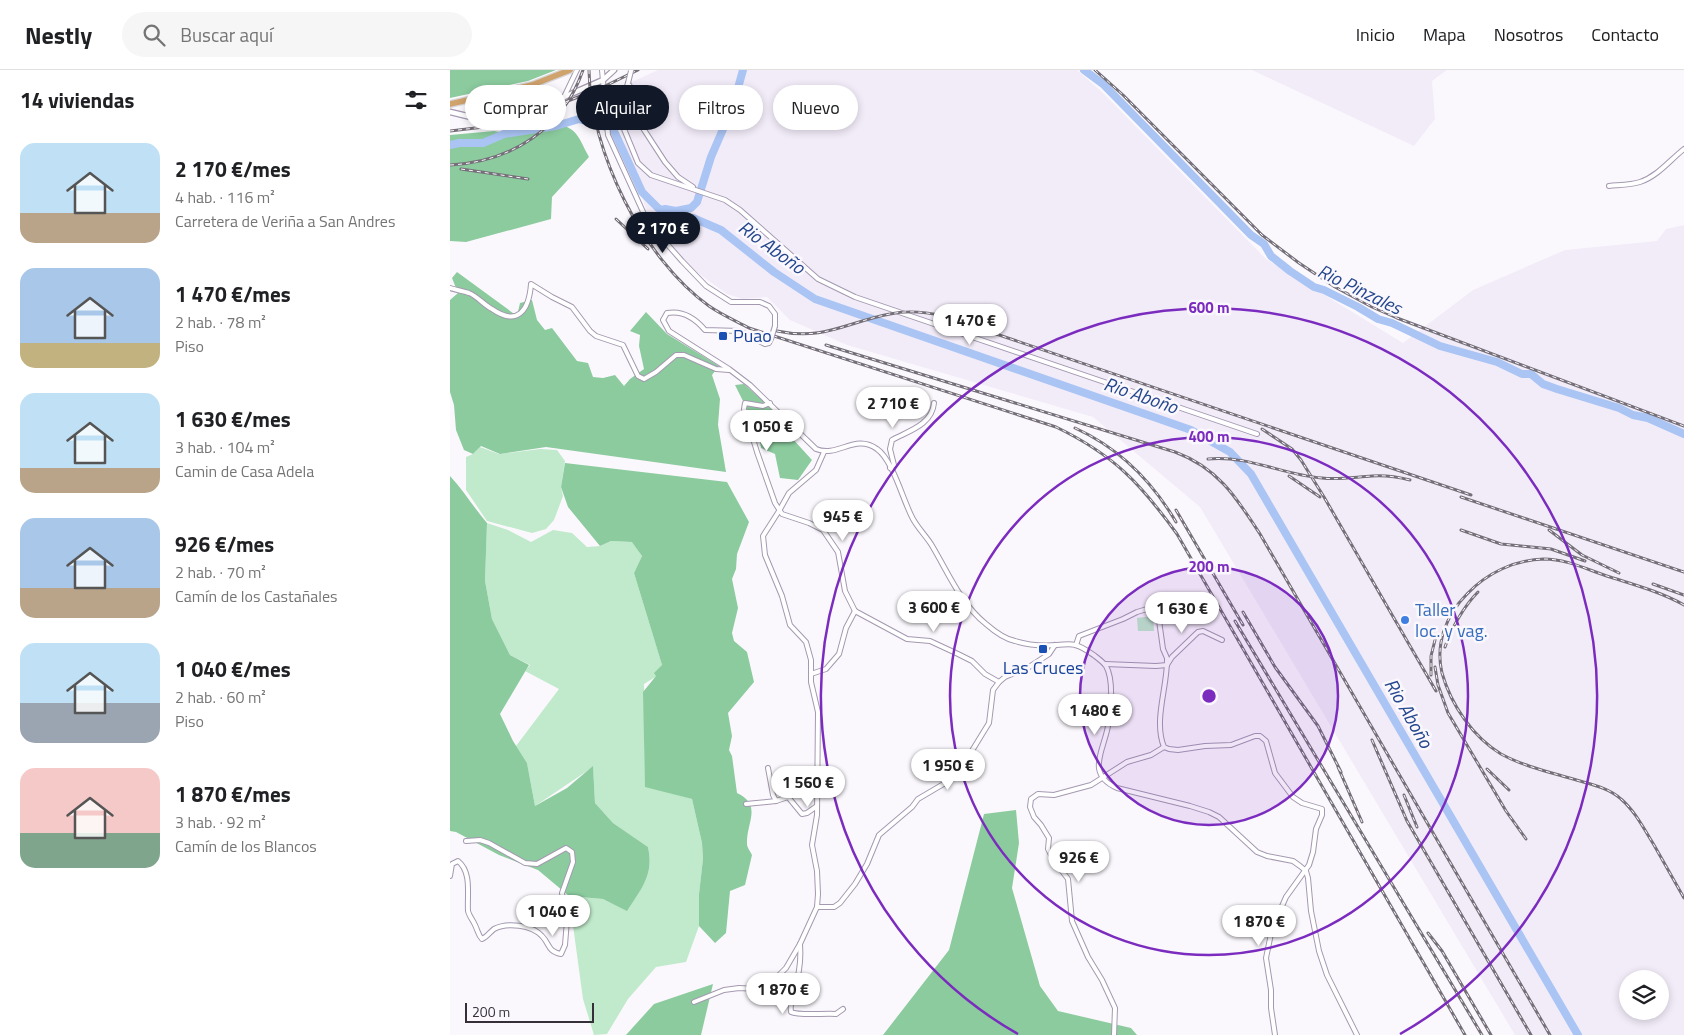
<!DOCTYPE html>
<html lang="es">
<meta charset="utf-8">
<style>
body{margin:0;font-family:"Titillium Web",sans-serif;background:#f6f6f6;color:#202124;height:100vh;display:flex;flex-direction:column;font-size:19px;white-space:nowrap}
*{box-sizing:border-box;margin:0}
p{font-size:16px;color:#757577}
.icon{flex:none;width:28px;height:28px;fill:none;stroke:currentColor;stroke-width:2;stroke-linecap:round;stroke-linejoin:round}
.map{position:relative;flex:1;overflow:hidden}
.sheet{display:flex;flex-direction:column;background:#fff;width:450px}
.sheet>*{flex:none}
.top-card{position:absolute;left:15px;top:15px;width:475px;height:45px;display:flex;gap:10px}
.buttons{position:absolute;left:1169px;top:900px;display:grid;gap:10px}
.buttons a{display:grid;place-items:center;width:50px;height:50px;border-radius:50%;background:#fff;box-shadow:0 2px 8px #0003;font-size:25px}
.scale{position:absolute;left:15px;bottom:12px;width:129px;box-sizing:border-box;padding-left:5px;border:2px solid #342f39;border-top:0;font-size:14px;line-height:18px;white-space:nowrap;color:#342f39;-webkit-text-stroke:4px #fbf8fd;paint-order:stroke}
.price{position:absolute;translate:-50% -42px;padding:0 11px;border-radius:18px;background:#fff;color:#222;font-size:16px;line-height:32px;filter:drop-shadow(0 1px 2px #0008)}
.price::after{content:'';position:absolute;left:50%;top:30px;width:15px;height:11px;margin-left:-8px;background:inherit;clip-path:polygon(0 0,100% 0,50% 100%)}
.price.active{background:#111827;color:#fff}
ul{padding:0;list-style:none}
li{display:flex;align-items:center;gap:15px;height:125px;padding:0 20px}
li span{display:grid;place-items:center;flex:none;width:140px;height:100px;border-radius:15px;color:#555}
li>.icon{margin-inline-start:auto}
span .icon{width:60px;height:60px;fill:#fffc;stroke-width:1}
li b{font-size:21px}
h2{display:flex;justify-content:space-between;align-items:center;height:60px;padding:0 20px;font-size:21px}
.pill{padding:0 18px;border-radius:22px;background:#fff;box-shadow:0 2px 8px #0003;font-size:18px;line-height:45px}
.pill.active{background:#111827;color:#fff}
header{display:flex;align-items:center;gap:30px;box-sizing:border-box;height:70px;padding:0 25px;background:#fff;border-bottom:1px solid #e0e0e0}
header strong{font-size:24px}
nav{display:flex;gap:28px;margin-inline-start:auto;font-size:18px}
.search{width:350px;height:45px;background:#f6f6f6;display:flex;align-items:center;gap:12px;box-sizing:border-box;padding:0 18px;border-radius:28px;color:#757577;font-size:19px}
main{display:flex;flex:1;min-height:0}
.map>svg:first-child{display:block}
.built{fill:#f2ecf9;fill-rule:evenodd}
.green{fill:#c0eacb}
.forest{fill:#8bcb9e}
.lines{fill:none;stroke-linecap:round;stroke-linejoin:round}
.river{stroke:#aac4f4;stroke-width:8}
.minor-casing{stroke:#a499b0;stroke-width:6}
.tertiary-casing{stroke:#a499b0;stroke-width:7}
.trunk-casing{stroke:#d6d5d7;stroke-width:8}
.minor{stroke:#fff;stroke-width:4}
.tertiary{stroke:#fff;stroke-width:4.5}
.trunk{stroke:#d0a26c;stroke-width:5.5}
.rail-casing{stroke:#746f78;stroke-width:3}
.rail{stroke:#fbf8fd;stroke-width:1;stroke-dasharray:4;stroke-linecap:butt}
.minor-bridge-casing{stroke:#a499b0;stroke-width:6;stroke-linecap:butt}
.minor-bridge{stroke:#fff;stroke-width:4}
.ring{fill:none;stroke:#7b2cbf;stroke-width:2.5}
.transit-dot{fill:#1a4fb4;stroke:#fbf8fd;stroke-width:2}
.shop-dot{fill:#3f7fe0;stroke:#fbf8fd;stroke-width:2}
.labels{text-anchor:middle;stroke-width:5;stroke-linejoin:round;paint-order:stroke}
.transit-label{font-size:18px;fill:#164399;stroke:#fbf8fd;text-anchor:start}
.shop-label{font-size:18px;fill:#366cbe;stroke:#fbf8fd;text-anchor:start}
.water-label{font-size:19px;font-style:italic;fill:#25478d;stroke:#fbf8fd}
.centre{fill:#7b2cbf;stroke:#fbf8fd;stroke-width:2.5}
.ring-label{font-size:15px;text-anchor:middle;font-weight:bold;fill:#7b2cbf;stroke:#fbf8fd;stroke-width:5;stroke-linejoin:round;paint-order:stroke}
</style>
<header>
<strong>Nestly</strong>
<div class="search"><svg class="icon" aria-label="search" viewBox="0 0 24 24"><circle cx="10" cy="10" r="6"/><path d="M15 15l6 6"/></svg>Buscar aquí</div>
<nav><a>Inicio</a><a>Mapa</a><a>Nosotros</a><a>Contacto</a></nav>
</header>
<main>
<section class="sheet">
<h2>14 viviendas<svg class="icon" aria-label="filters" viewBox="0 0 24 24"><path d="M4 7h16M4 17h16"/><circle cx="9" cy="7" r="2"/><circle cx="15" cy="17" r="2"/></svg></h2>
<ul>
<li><span style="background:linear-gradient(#bfe0f5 70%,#b9a48a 0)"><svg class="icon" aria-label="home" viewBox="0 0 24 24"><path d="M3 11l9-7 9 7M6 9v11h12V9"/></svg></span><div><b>2 170 €/mes</b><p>4 hab. · 116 m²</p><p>Carretera de Veriña a San Andres</p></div></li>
<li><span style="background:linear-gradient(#a9c7e8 75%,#c2b280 0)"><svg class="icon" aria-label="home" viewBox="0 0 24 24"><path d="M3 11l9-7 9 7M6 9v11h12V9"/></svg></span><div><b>1 470 €/mes</b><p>2 hab. · 78 m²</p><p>Piso</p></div></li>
<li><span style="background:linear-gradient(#bfe0f5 75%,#b9a48a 0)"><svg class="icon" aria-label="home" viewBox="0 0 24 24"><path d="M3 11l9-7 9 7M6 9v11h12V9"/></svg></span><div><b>1 630 €/mes</b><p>3 hab. · 104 m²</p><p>Camin de Casa Adela</p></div></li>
<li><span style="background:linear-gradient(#a9c7e8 70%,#b9a48a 0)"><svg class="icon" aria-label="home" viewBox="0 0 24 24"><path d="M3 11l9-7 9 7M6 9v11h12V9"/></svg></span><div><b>926 €/mes</b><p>2 hab. · 70 m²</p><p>Camín de los Castañales</p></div></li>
<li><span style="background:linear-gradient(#bfe0f5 60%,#9aa5b1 0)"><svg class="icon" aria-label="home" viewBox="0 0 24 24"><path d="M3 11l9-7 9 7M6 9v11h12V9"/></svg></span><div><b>1 040 €/mes</b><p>2 hab. · 60 m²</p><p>Piso</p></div></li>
<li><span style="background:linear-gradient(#f6c9c9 65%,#7fa58c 0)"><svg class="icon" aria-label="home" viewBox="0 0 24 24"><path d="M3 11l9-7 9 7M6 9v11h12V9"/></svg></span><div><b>1 870 €/mes</b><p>3 hab. · 92 m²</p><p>Camín de los Blancos</p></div></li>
</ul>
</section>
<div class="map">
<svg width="1234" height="965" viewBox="0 0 1234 965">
<rect width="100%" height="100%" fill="#fbf8fd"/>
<g class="built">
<path d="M208 0H627L653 23 816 189 953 273 1023 220 1115 180 1207 171 1216 159 1234 155V965H1065L750 437 643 347 397 275 340 250 317 227 293 229 277 224 244 200 213 167 199 148 165 46 173 16ZM1178 909H1210V941H1178Z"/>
<polygon points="802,0 997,0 982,11 985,49 964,76"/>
</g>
<g class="green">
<polygon points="30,377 49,384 90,379 107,380 115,391 111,417 113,426 104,450 96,459 82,463 37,451 16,420 16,387 23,384"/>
<path d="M37 453 58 460 81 472 103 460 122 463 137 477 150 476 161 471 183 472 192 486 184 503 212 595 207 606 194 614 195 716 242 729 252 773 253 789 249 824V856L236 892 206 897 178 929 157 964 144 965 133 929 119 826 153 829 177 840C192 818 204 805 198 777L163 753 145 733 143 697 85 736 77 693 66 676 109 619 75 601 80 595 60 585 42 549 35 511Z"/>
<polygon points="703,546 704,561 688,561 687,548"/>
</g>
<g class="forest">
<polygon points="0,0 106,0 78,11 0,28"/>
<path d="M103 53C128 57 128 67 139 87L102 127 101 149 16 172 0 171V65L44 61 72 65Z"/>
<polygon points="7,202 67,246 70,233 82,230 87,250 95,260 102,258 127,291 138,293 143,307 153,308 165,305 174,316 180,309 194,299 189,276 190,265 180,261 196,242 217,264 269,296 262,305 270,329 268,355 276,402 96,377 50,384 31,376 23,384 14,380 6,360 4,335 0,322 0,230 8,223 2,208"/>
<polygon points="294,314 323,340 327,348 326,355 341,367 362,390 348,410 330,408 325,384 311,378 308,361 285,315"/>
<path d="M115 393 277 412 299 452 287 484 286 499 282 509 288 538 282 563 284 571 297 582 304 612 278 643 282 666 279 680 282 686 287 723C313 735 296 753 297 774 297 777 300 781 302 785L295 815 280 821 276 863 265 873 249 856V824L253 789 252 773 242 729 195 717 193 622 206 606 204 603 212 595 184 503 192 486 182 472 161 471 150 476 118 437 111 417Z"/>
<path d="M0 406C14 421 24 438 37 453L35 511 42 549 60 585 79 595 50 644 63 671 77 693 85 736 117 718 143 696 145 733 163 753 198 777C204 805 192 818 177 841L153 829 119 826 88 800 49 785 6 762 0 761Z"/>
<polygon points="566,740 569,773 562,818 590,916 608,941 681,958 687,965 433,965 499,880 534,744"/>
<polygon points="263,914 251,965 176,965 204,934"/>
</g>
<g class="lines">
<g class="river">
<polyline points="634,0 653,14 801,165 814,174 821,186 840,201 864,217 874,220 908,237 928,249 942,253 990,276 1047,292 1072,304 1081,304 1093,314 1107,319 1169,338 1183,345 1198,348 1234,364"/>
<polyline points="0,75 9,73 33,73 54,64 106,56 129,49 149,54 164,61 192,122 208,138 223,146 243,148 271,160 324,202 365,229 741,360 780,382 801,404 1128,965"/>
<polyline points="215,139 226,141 241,138 247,132 261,87 283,36 293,0"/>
</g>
<defs>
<g id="minor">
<polyline points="152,0 158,65 194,144 202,157 232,191 256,216 281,232 310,232 319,236 325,244 325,256"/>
<polyline points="178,13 173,29 170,45 174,59 188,93 201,105 275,130 290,140 368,209 405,227 807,364"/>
<polyline points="178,13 185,25 187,49 215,92 228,107 243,117"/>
<polyline points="114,27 127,0"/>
<path d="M1159 116C1169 115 1181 115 1190 112 1208 106 1220 90 1234 79"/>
<path d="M0 218C6 220 13 221 19 223 27 226 34 235 42 239 68 257 79 240 81 214L102 227 122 237 140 261 146 266 173 275 188 306 194 309 206 302 226 285H234L266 299 279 300"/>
<path d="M321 269 319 273 315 274 290 261 255 260C245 248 233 240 217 243L213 250 219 261 279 299 300 315 366 379C388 388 405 363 427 379 443 390 453 431 463 449 468 458 475 465 481 474 498 502 510 533 536 554 544 561 555 569 565 571 578 575 594 576 607 575 613 575 619 573 625 575 633 577 639 582 645 586 649 589 653 592 656 596 664 610 661 640 658 656 654 680 635 704 667 718L740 736 759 742 769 747 807 782 817 786 843 791 850 796 856 801 858 808 861 841 869 881 877 905 907 965"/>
<polyline points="320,333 313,336 295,333 294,339 307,382 325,433 332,444 359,453 373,460 388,482 395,521 405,541"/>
<path d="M440 398 444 395 440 379 442 370C458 361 482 355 484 333"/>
<polyline points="405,541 457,569 480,571 508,584 522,591 535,604 549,612"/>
<path d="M626 575 629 566 673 549 687 542 707 536 713 579 717 588C718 616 703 650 714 677L719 679 728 680 755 676 781 675 805 666H810L816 671 825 703 843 727 852 733 872 739V745L866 759 863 782 859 795 836 827 822 859 816 888 821 920V938L825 965"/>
<polyline points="655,594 706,596 717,595"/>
<polyline points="717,595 722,587 748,562 753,561 772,570"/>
<polyline points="361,604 376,599 389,584 396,558 405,541"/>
<polyline points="318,698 323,725 326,731"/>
<polyline points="296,734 326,731 338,727 352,744 357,743 367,736"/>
<path d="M0 806 2 794 8 791C22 802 17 825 18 841 19 846 23 850 25 855 28 861 28 865 32 869 37 867 40 862 44 859 57 852 82 855 92 866 100 874 97 881 111 884L115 875 117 850 112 823 123 792 122 782 116 778 87 794 75 793 39 773 30 770 16 771"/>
<polyline points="367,837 384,837 390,833 405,814 417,794 429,765 462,737 468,729 502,709 512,697 539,653 543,620 549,612 555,607 579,597 599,584 605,575"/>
<path d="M350 874C351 886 350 898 347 910 345 921 339 931 341 942 349 946 375 943 386 944L393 939"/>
<polyline points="244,932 274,920 289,918 306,919 322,912 336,898 350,874 367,837 368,824 367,801 362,775 367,745 368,642 361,612 361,590 356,572 340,555 332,526 315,485 313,466 329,441 339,423 366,400 374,382"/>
<polyline points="664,965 665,938 652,910 638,887 622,851 618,809 603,789 598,779 599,768 591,755 584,747 580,737 581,729 588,724 604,725 641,715 677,692 701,685 714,677"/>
</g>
<polyline id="tertiary" points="0,42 21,47 35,48 49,46 114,27 153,10 164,0"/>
<polyline id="trunk" points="0,34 82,15 120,0"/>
</defs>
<use href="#minor" class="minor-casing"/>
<use href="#tertiary" class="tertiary-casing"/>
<use href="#trunk" class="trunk-casing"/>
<use href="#minor" class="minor"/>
<use href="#tertiary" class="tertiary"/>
<use href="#trunk" class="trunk"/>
<defs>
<g id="rail">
<path d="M139 0C140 81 193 189 259 236 272 245 286 251 299 258L606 357C664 385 690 413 727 464L1015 965"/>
<polyline points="645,0 673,25 812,165 849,193 885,217 922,237 947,248 1234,356"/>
<polyline points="0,61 59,54 151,18 188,0"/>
<path d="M0 95C61 92 113 59 133 0"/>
<polyline points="11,99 78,109"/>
<polyline points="166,149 198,179"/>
<path d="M327 261C374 271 397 252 440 244 458 240 476 242 493 246L1021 425"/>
<path d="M376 275 725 382C768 398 786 427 810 464L1100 965"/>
<path d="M625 358C669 378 702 411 726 452"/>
<polyline points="812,359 842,379 851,390 874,427 986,621"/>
<path d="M758 389C798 385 833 405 872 408 889 410 905 407 922 406 935 405 948 407 960 410"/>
<polyline points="839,406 870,427"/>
<polyline points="1011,427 1234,502"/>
<polyline points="726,440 793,555"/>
<polyline points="1011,460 1051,474 1101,479 1135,491"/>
<polyline points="1099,460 1132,485 1169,503"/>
<polyline points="1203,514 1234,525"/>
<path d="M1234 535C1211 522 1185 515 1160 507 1138 500 1117 489 1094 489 1064 490 1037 503 1017 524 996 545 985 574 992 603 1001 635 1023 667 1051 684 1073 696 1099 702 1123 709 1139 714 1158 717 1171 729 1185 741 1194 759 1204 775 1214 793 1224 810 1234 828"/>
<polyline points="793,542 825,597 868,656 891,702"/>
<polyline points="785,551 1032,965"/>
<path d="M995 577C1001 559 1014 536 1028 522"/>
<polyline points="985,597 988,615 998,643 1056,741 1076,769"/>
<polyline points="981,605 981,586 986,566"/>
<polyline points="922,670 957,751 1081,965"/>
<polyline points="888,697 912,752"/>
<polyline points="1037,699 1059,720"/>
<polyline points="954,725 967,757"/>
<polyline points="978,863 992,881 1041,965"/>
</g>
</defs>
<use href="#rail" class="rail-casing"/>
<use href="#rail" class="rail"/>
<defs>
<g id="minor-bridge">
<polyline points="178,13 181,1"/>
<polyline points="321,269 325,256"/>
</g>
</defs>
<use href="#minor-bridge" class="minor-bridge-casing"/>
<use href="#minor-bridge" class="minor-bridge"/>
</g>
<circle cx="759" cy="626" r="129" fill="#7b2cbf" fill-opacity=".12"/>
<g class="ring">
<circle cx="759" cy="626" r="129"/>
<circle cx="759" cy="626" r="259"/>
<path d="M568 964A388 388 0 1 1 950 964"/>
</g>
<g class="transit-dot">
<rect x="268" y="261" width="10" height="10" rx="2.5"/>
<rect x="588" y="574" width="10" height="10" rx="2.5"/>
</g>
<circle class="shop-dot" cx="955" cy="550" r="5"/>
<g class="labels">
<g class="transit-label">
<text x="283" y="272">Puao</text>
<text x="593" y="604" text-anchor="middle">Las Cruces</text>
</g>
<g class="shop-label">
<text x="965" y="546">Taller<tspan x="965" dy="21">loc. y vag.</tspan></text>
</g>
<g class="water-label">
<text transform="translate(322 177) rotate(36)" y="7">Rio Aboño</text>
<text transform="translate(910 219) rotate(26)" y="7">Rio Pinzales</text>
<text transform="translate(691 325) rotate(19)" y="7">Rio Aboño</text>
<text transform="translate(959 643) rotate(60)" y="7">Rio Aboño</text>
</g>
</g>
<circle cx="759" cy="626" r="8" class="centre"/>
<g class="ring-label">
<text x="759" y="243">600 m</text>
<text x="759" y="372">400 m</text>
<text x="759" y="502">200 m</text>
</g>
</svg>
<div class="buttons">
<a><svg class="icon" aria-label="layers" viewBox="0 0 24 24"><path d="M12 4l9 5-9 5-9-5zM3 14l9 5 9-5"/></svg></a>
</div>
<div class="scale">200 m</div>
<b class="price active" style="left:213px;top:184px">2 170 €</b>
<b class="price" style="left:520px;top:276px">1 470 €</b>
<b class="price" style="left:443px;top:359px">2 710 €</b>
<b class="price" style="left:317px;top:382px">1 050 €</b>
<b class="price" style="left:393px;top:472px">945 €</b>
<b class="price" style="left:484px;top:563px">3 600 €</b>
<b class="price" style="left:732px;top:564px">1 630 €</b>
<b class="price" style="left:645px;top:666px">1 480 €</b>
<b class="price" style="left:498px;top:721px">1 950 €</b>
<b class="price" style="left:358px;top:738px">1 560 €</b>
<b class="price" style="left:629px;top:813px">926 €</b>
<b class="price" style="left:103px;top:867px">1 040 €</b>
<b class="price" style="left:809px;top:877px">1 870 €</b>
<b class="price" style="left:333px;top:945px">1 870 €</b>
<div class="top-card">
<a class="pill">Comprar</a>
<a class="pill active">Alquilar</a>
<a class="pill">Filtros</a>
<a class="pill">Nuevo</a>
</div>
</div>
</main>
